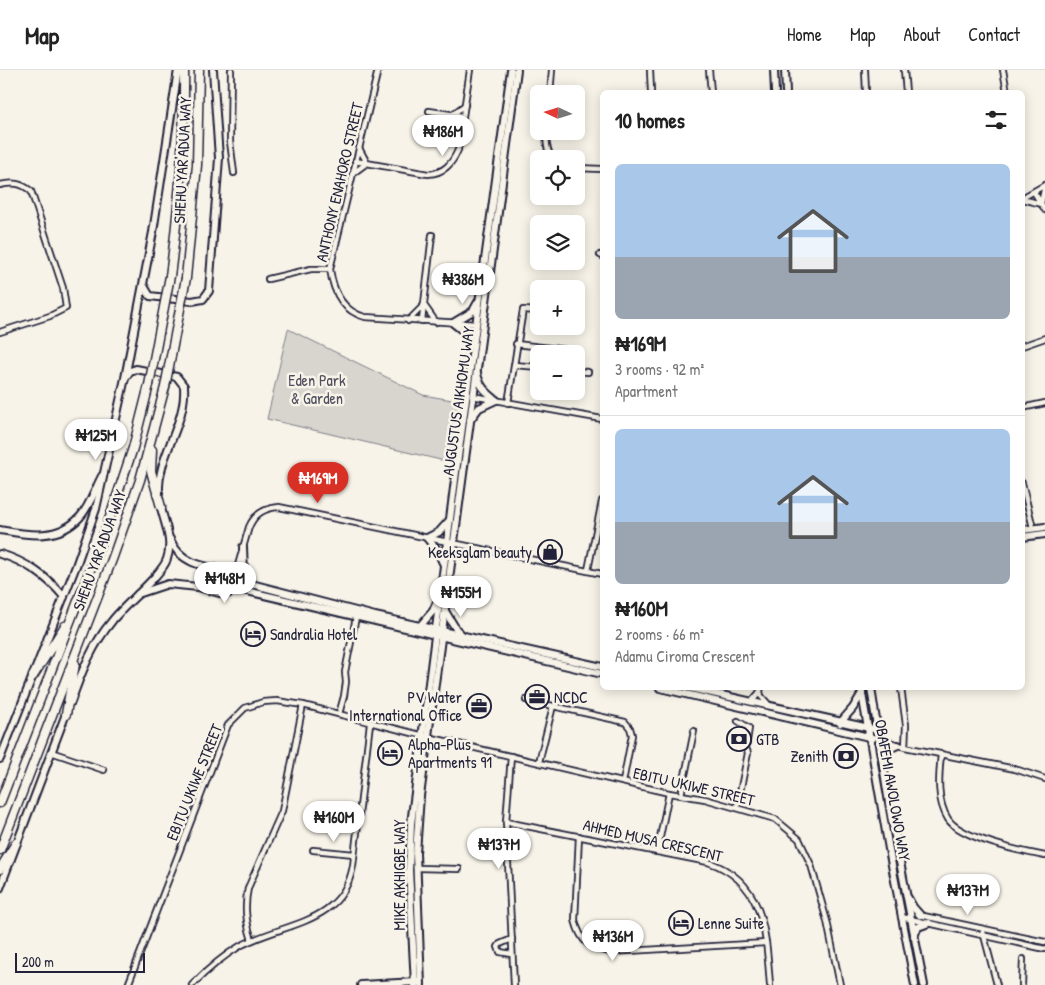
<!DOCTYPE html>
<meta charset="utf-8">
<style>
body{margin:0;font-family:"Patrick Hand",sans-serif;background:#f2f2f2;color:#222;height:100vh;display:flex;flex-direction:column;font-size:19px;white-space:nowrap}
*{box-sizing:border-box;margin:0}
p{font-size:16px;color:#767676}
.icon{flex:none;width:28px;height:28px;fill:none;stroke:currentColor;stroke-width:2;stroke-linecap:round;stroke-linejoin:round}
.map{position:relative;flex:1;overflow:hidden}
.drawer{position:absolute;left:600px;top:20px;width:425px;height:600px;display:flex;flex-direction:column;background:#fff;border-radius:8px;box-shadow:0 2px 12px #0003}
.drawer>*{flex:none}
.needle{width:32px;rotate:274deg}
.controls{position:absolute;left:530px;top:15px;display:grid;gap:10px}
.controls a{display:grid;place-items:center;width:55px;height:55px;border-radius:8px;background:#fff;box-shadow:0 2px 12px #0003;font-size:25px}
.scale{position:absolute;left:15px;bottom:12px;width:130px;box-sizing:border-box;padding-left:5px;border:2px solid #22223b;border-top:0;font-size:14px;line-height:18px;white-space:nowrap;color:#22223b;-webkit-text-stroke:4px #f7f3e8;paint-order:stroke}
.price{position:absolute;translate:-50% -42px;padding:0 11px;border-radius:18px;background:#fff;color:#222;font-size:16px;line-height:32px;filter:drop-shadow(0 1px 2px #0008)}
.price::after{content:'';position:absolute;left:50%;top:30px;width:15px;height:11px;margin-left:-8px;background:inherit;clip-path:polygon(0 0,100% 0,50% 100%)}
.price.selected{background:#d93025;color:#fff}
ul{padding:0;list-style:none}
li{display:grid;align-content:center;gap:10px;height:265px;padding:0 15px}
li+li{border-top:1px solid #e0e0e0}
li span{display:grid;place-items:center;height:155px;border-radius:8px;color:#555}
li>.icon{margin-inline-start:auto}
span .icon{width:90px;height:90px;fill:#fffc;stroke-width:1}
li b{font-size:21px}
h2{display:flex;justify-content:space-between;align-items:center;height:60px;padding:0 15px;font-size:21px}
header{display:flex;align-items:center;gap:30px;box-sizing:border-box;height:70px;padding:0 25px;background:#fff;border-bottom:1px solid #e0e0e0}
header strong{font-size:24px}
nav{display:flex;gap:28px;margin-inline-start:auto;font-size:18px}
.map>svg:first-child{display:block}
.green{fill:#d8d5cf;stroke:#7d7c85}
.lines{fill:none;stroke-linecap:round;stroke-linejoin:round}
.street-casing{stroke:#22223b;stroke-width:8}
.secondary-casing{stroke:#22223b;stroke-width:10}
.highway-casing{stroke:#22223b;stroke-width:11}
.street{stroke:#f7f3e8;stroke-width:4.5}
.secondary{stroke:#f7f3e8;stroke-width:6}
.highway{stroke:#f7f3e8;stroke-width:8}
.highway-bridge-casing{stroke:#22223b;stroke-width:11;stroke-linecap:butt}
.highway-bridge{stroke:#f7f3e8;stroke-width:8}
.labels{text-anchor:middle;stroke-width:5;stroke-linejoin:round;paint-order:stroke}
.street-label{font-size:16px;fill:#22223b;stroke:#f7f3e8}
.park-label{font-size:16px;fill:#504f60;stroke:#f7f3e8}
.poi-label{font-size:16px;fill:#22223b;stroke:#f7f3e8;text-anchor:start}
</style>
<header>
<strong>Map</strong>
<nav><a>Home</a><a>Map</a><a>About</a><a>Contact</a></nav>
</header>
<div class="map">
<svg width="1045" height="915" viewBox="0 0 1045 915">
<rect width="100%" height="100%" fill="#f7f3e8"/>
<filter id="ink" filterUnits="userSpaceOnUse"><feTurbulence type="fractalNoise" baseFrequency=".02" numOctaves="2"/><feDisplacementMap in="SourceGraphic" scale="10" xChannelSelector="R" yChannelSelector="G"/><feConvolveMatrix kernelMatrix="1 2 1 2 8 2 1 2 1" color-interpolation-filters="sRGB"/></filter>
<g filter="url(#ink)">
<polygon class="green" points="288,259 423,325 458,331 449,392 267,349"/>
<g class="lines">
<defs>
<g id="street">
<polyline points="231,0 230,71 234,103"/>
<path d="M378 0 330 199C333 221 342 241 365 247L477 254"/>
<polyline points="650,0 651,22"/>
<polyline points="709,0 711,22"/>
<polyline points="865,0 866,22"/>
<polyline points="904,0 906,22"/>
<polyline points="1003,0 1007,22"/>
<polyline points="550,24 552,0"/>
<polyline points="429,41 463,46"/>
<polyline points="462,55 453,44 465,35"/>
<path d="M547 61C546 72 546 80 553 89"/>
<path d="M355 91 428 104C444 103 452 94 458 80L470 0"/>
<polyline points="576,98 602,99"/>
<polyline points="352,104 367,93 359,78"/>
<path d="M0 115C13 112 21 113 31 121L63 218 66 238 50 246 0 262"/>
<polyline points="1034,122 1045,140"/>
<polyline points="1022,128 1045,115"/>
<polyline points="1022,129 1041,134 1045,115"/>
<polyline points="600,185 602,186"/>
<polyline points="268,209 311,199 330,199"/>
<polyline points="408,251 424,235 436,252"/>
<polyline points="422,251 432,165"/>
<polyline points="516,274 575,281"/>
<polyline points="1022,276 1045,268"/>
<polyline points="514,295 539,297"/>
<polyline points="576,301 588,302"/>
<polyline points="472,326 602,349"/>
<polyline points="508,333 523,240 539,241"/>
<polyline points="1022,338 1045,333"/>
<polyline points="1022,413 1033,458"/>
<polyline points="588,500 602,431"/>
<path d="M236 502 249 457C255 443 265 438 279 437L602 504"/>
<polyline points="901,618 906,655 905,677"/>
<polyline points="760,621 761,626 768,634"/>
<polyline points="526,630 625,652 630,658 632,665 623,712"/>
<polyline points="752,631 759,623 761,618"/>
<polyline points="339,644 344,626 346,612 345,602 356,547"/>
<polyline points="880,669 905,677 1015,699 1045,709"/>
<polyline points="51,682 104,700"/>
<path d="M941 684C939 705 936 730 948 749 960 768 1023 782 1045 786"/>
<polyline points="511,686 506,752 514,915"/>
<polyline points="539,692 553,636"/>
<polyline points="681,725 694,661"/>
<polyline points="737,737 748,683 746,678 749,658 738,651"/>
<path d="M506 752 708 792C765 811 766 864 770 915"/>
<path d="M579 766 575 850C581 873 589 878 611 882L766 873"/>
<polyline points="313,780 354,784"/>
<polyline points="657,782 669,723"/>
<polyline points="417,798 459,799"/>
<polyline points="919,845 1045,872"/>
<polyline points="901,847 1045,879"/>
<polyline points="983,862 997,915"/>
<polyline points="512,869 500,874 498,877 500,882 512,884"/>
<path d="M252 870C246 852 244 837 248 818L282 741 303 635"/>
<polyline points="128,915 228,655 245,638 263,632 277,631 303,635 428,667 669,723 705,729 775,749 799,769 811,795 827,851 840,915"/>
<path d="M192 915C206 901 223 886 240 876 285 852 342 855 353 796L370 653"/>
<polyline points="1022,915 1023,889"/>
</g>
<g id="secondary">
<polyline points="774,0 775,22"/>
<polyline points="785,0 786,22"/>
<polyline points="144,216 150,226 192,231 203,229 209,221 219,88 213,0"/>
<polyline points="472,277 467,264 453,253 473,241 478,232"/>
<path d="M477 303C479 316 486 322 496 330"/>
<path d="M126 307 130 301 136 299 177 307 184 316C187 353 157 386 159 423"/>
<polyline points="470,350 479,338 496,330"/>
<path d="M0 460C28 465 58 471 80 447 90 436 95 419 102 406"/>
<polyline points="1022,460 1045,457"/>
<polyline points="1022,467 1045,464"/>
<path d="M170 469C181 497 211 497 236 502L235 512"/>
<polyline points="243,477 244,502 253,515"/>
<path d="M0 484C25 491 48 507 64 527"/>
<polyline points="443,493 437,480 427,468 439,462 448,452"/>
<polyline points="236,510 375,546 602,597"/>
<polyline points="234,518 602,604"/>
<polyline points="138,524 168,514 198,517 223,524 229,523 234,518"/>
<polyline points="445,541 456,559 462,565"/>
<polyline points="420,556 433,541 436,534"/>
<polyline points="660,618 873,668"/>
<polyline points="690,618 878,660"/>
<polyline points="861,618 890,785 915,915"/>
<polyline points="871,618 891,746 924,915"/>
<path d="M71 632C81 603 92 575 112 551 124 535 162 505 167 489 174 470 163 451 160 433"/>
<polyline points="840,653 853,638 862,623"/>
<polyline points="0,689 76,496 96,439 125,308 153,162 178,0"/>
<polyline points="883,689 889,679 898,675"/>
<polyline points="0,818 67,641"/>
<polyline points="908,828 913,837 920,845"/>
<polyline points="914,866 918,857 929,853"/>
<polyline points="361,915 417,912"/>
<polyline points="415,915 409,800 411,754 457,394 511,0"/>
<polyline points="421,915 416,783 420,726 517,0"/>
</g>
<g id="highway">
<path d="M170 206C179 137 185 69 184 0"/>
<polyline points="186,208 197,95 199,0"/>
<polyline points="152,380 151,401 161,437"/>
<polyline points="33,606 65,556"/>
<polyline points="66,644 75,594"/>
<polyline points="0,733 107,456 133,378 149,315"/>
<polyline points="0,780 113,487 140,410 165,317"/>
<polyline points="0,799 16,773"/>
</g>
</defs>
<use href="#street" class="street-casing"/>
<use href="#secondary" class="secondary-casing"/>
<use href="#highway" class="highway-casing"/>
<use href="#street" class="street"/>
<use href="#secondary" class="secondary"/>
<use href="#highway" class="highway"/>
<defs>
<g id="highway-bridge">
<polyline points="149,315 170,206"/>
<polyline points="165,317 186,208"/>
</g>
</defs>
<use href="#highway-bridge" class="highway-bridge-casing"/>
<use href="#highway-bridge" class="highway-bridge"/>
</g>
</g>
<defs>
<symbol id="shop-ring" viewBox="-11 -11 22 22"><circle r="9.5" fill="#f7f3e8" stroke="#22223b" stroke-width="1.5"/><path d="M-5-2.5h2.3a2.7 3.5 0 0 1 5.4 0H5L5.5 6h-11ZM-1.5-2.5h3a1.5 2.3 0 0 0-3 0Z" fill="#22223b"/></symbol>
<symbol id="hotel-ring" viewBox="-11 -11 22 22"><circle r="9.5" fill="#f7f3e8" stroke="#22223b" stroke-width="1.5"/><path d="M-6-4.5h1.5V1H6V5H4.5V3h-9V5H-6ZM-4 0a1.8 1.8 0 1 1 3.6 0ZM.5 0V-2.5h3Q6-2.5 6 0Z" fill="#22223b"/></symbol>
<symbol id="office-ring" viewBox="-11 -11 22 22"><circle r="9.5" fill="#f7f3e8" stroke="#22223b" stroke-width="1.5"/><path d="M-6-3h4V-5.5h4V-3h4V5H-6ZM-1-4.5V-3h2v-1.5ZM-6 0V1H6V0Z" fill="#22223b"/></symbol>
<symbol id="bank-ring" viewBox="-11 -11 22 22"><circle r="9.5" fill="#f7f3e8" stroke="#22223b" stroke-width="1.5"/><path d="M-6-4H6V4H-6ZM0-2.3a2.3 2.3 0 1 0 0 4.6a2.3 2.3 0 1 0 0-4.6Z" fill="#22223b"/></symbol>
</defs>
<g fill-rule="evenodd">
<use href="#shop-ring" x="536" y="468" width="28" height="28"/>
<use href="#hotel-ring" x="239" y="550" width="28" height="28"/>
<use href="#office-ring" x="523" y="613" width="28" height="28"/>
<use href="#office-ring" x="465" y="622" width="28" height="28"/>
<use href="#bank-ring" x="725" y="655" width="28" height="28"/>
<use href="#hotel-ring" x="376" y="669" width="28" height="28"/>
<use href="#bank-ring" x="832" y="672" width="28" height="28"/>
<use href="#hotel-ring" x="667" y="839" width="28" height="28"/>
</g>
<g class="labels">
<g class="street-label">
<text transform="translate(182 90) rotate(-87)" y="6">SHEHU YAR'ADUA WAY</text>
<text transform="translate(339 112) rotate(-77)" y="6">ANTHONY ENAHORO STREET</text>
<text transform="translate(458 331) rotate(-82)" y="6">AUGUSTUS AIKHOMU WAY</text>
<text transform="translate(99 480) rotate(-70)" y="6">SHEHU YAR'ADUA WAY</text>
<text transform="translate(194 712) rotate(-68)" y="6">EBITU UKIWE STREET</text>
<text transform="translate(694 716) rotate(13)" y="6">EBITU UKIWE STREET</text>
<text transform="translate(893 720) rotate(80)" y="6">OBAFEMI AWOLOWO WAY</text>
<text transform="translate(653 770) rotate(13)" y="6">AHMED MUSA CRESCENT</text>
<text transform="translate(399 805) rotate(-90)" y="6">MIKE AKHIGBE WAY</text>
</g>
<g class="park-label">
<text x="317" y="316">Eden Park<tspan x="317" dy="18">&amp; Garden</tspan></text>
</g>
<g class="poi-label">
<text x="532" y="488" text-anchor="end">Keeksglam beauty</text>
<text x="270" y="570">Sandralia Hotel</text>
<text x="462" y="633" text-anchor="end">PV Water<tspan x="462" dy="18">International Office</tspan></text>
<text x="554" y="633">NCDC</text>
<text x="756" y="675">GTB</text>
<text x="408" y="680">Alpha-Plus<tspan x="408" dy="18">Apartments 91</tspan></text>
<text x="828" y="692" text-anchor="end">Zenith</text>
<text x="698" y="859">Lenne Suite</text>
</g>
</g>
</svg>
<div class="controls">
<a><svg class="needle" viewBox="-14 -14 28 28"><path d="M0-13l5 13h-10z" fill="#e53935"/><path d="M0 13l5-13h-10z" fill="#767676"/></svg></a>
<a><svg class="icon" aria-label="locate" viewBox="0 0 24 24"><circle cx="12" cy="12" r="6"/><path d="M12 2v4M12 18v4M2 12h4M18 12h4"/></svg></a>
<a><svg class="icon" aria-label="layers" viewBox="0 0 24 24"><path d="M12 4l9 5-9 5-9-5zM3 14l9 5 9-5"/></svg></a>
<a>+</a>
<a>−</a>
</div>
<div class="scale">200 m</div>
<b class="price" style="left:443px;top:87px">₦186M</b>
<b class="price" style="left:463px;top:235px">₦386M</b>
<b class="price" style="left:96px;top:391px">₦125M</b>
<b class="price selected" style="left:318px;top:434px">₦169M</b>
<b class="price" style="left:225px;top:534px">₦148M</b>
<b class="price" style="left:461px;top:548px">₦155M</b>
<b class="price" style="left:334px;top:773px">₦160M</b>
<b class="price" style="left:499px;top:800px">₦137M</b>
<b class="price" style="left:968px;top:846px">₦137M</b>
<b class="price" style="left:613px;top:892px">₦136M</b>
<section class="drawer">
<h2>10 homes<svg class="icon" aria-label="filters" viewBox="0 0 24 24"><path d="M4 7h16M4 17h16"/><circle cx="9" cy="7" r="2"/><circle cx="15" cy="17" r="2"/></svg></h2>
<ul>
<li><span style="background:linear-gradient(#a9c7e8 60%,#9aa5b1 0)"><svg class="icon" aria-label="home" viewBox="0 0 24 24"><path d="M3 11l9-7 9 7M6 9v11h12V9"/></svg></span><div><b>₦169M</b><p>3 rooms · 92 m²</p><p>Apartment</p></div></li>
<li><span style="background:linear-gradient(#a9c7e8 60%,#9aa5b1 0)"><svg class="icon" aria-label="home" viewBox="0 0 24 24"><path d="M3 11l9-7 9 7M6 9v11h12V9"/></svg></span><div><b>₦160M</b><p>2 rooms · 66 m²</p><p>Adamu Ciroma Crescent</p></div></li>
</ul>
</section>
</div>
